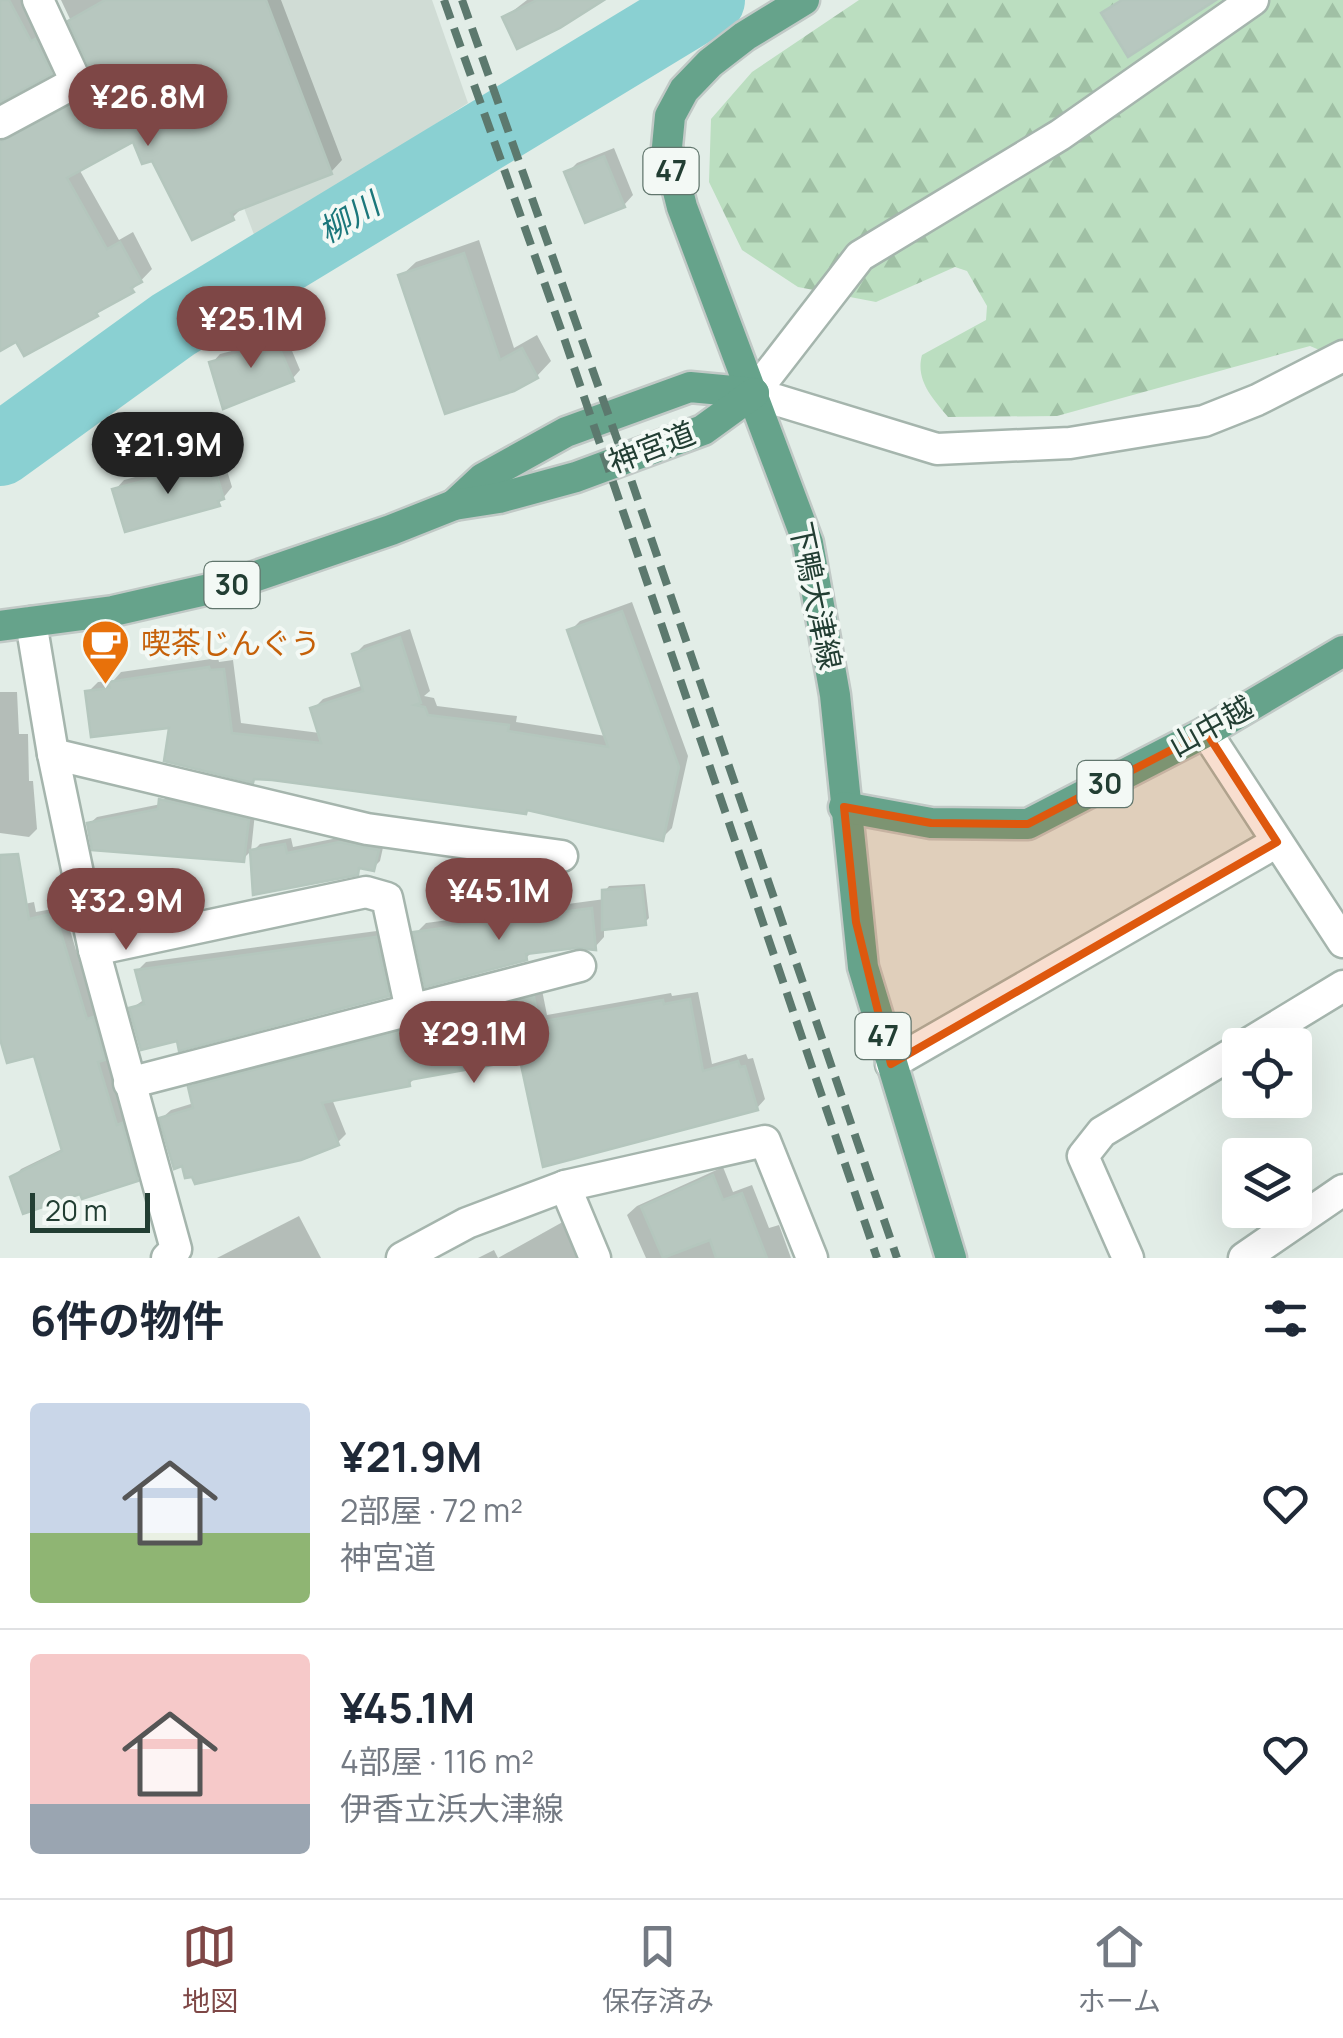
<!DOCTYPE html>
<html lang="ja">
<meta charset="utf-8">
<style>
body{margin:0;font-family:Manrope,"Noto Sans JP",sans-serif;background:#f2f2f3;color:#1f2937;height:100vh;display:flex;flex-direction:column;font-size:38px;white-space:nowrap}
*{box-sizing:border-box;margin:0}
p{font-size:32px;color:#747a83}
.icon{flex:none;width:55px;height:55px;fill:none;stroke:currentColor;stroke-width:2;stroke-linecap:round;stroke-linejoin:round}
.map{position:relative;height:1258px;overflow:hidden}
.details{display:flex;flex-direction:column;background:#fff;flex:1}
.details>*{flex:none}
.fabs{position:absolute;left:1222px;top:1028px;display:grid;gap:20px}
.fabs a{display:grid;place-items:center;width:90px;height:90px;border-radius:10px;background:#fff;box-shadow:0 10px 40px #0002;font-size:50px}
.scale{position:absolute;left:30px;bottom:25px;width:120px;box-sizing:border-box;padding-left:10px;border:5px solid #223e33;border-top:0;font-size:28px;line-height:35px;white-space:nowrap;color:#223e33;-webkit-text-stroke:8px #f3f9f5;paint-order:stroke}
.price{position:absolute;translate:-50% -85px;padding:0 22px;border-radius:35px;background:#7e4746;color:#fff;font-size:32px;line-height:65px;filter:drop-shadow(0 2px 5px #0008)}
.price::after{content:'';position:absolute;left:50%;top:60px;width:30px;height:22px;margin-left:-15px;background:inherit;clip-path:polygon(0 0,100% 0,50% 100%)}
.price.active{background:#222;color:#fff}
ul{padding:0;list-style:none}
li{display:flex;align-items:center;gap:30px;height:250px;padding:0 30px}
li+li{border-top:2px solid #e0e1e3}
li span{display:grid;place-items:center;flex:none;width:280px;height:200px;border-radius:10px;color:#555}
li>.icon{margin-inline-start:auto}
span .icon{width:120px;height:120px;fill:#fffc;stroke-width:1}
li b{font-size:42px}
h2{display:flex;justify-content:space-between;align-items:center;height:120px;padding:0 30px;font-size:42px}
.tabs{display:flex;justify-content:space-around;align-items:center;height:140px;border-top:2px solid #e0e1e3;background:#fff;font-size:28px;color:#747a83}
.tabs a{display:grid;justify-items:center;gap:5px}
.tabs .active{color:#7e4746}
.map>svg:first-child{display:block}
.built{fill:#d0dcd5}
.forest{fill:url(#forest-firs)}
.shadow{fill:#0003}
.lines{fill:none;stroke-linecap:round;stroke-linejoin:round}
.river{stroke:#8ad0d2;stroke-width:72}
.building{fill:#b7c7bf;stroke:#b4c6bd;stroke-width:2.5}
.minor-casing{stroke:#a5b5ad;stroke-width:35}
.major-casing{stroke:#c1c9c6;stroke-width:35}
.minor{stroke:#fff;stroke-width:30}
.major{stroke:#66a38b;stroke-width:30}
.rail{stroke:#5c796e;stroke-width:8;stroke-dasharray:20 10;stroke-linecap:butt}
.marked{fill:#de580e;fill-opacity:0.2;stroke:#de580e;stroke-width:8;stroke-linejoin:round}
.labels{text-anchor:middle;stroke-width:8;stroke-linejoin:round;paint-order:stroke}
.shield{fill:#f3f9f5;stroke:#61766d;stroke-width:2.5}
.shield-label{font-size:28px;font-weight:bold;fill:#223e33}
.street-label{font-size:30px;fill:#223e33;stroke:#f3f9f5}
.food-label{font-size:30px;fill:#c56008;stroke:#f3f9f5;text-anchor:start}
.water-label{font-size:32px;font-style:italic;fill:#1b777b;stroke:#f3f9f5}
</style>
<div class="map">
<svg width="1343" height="1258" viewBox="0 0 1343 1258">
<defs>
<pattern id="forest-firs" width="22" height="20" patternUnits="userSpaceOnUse" patternTransform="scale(2.5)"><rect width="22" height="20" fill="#bbdec0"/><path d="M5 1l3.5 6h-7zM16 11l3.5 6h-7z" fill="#a0c0a5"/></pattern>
</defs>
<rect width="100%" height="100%" fill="#e2ede7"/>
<polygon class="built" points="166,0 432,0 468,103 256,240"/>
<path class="forest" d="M859 0H1343V360L1310 346 1057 416 948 417C933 399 915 380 922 355L986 320 987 306 967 271 955 267 876 302 798 287 742 250 709 182 711 119 752 72Z"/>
<g class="shadow">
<polygon points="0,0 34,0 62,60 50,72 0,101"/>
<polygon points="61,0 281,0 342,160 331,172 245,205 232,218 153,158 135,138 79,169 119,240 133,232 152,269 132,290 106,304 96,314 17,339 0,348 0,124 3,129 23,129 95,90 96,74"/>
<polygon points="527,0 599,0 505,17"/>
<polygon points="614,148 633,195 624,205 567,173 577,163"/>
<polygon points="479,240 514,348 537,335 551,361 537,376 513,389 401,276 416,262"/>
<polygon points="280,322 300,370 292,379 212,363 220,354 247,347 245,342 253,334"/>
<polygon points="222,454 232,487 218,504 115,490 124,480"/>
<polygon points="632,602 688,756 672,828 662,838 529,808 255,777 172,725 88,692 98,682 113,681 121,672 218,658 219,662 233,660 241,723 320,733 313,709 323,699 364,685 354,655 364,645 410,629 430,691 424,696 434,698 437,706 517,716 516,722 606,736 570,631 580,621"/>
<polygon points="0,692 17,692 19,734 28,734 29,781 33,781 37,829 29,837 0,833"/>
<polygon points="169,792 255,813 251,851 243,859 89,824 97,817 161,804"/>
<polygon points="347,836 384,843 380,861 373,868 363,866 357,872 253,851 260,844 291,838 293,847"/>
<polygon points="645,884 649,918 645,922 604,927 604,937 595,947 576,945 533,951 526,958 416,933 426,923 605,899 605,891 609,886"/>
<polygon points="34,902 36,912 63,907 95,1013 101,1011 112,1050 106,1056 124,1118 130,1117 145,1170 136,1178 81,1191 13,1178 21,1169 64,1148 36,1053 0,1030 0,909"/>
<polygon points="384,930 396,986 388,994 178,1038 132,1008 145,999 138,970 146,962"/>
<polygon points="542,990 547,1015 671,993 672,996 698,992 712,1064 746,1054 748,1059 753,1058 765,1099 757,1108 522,1057 416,1077 409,1084 332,1099 346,1134 337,1143 162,1118 171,1110 194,1103 190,1088 199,1079"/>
<polygon points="723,1167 733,1192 752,1185 769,1228 779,1225 791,1258 646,1258 627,1215 637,1206"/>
<polygon points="299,1216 321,1258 217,1258"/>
<polygon points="568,1219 589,1258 478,1258 494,1250 498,1258"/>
</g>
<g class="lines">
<polyline class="river" points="0,450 173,325 709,0"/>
</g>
<g class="building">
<polygon points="0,0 9,0 31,41 35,39 52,74 0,102"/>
<polygon points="105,0 266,0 332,174 231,213 234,220 192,240 152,161 142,164 133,142 67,178 107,249 120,242 142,282 131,288 134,292 96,313 98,316 24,356 16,342 0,351 0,142 91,93 93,75 68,21"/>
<polygon points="537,0 604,0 560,28 517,49 502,17"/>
<polygon points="1122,0 1216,0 1128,57 1101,13"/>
<polygon points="604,156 625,207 585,223 564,172"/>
<polygon points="464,253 500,360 522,348 538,378 514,391 445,414 398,275"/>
<polygon points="271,329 294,381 223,409 209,362 246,352 242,342"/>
<polygon points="213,462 224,499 218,501 220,506 125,532 112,489"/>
<polygon points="622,611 679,767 663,841 527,810 526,814 272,780 254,779 253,783 164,761 169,728 91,737 85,691 110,688 108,682 209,667 210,670 224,669 232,733 321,743 310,708 363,691 352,654 400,637 421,703 415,705 425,707 428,715 509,725 508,731 608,747 567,630"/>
<polygon points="159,799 249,820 244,862 92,850 87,823 158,809"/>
<polygon points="339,842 379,850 374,871 359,868 358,875 253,895 250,850 285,844 287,853"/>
<polygon points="18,854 29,919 55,913 87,1019 93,1017 105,1060 98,1062 117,1125 122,1123 138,1181 82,1199 80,1194 23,1214 10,1177 62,1151 34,1056 7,1063 0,1039 0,855"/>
<polygon points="642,887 646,925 602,930 602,890"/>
<polygon points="592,908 596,950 576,948 526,954 527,960 425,987 413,932"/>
<polygon points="376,937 389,996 179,1051 177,1041 141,1050 129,1008 144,1004 135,970"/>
<polygon points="534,997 539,1022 663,1000 664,1004 690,999 703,1071 738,1061 740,1067 745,1066 758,1110 543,1167 520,1060 409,1080 410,1086 322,1103 339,1145 301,1160 195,1184 192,1177 185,1178 182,1166 174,1169 159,1118 193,1108 188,1087"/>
<polygon points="713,1175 723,1200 742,1193 767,1258 716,1258 710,1240 663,1258 641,1207"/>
</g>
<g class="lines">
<defs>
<g id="minor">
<polyline points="1253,0 1060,135 860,256 754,393 937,449 1070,443 1204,421 1257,400 1343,356"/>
<polyline points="0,123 76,82 38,0"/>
<polyline points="31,622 53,754 94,950 176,1249 167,1258"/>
<polyline points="1206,732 1343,942"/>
<polyline points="53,754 367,829 562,856"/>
<polyline points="94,950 366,892 387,898 411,1010"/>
<polyline points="1246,1045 1343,986"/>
<polyline points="891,1064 1277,842"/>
<polyline points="129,1083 580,966"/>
<polyline points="565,1186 765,1141 812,1258"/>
<polyline points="402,1258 467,1223 565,1186 595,1258"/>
<polyline points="1128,1258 1083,1156 1102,1132 1240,1049"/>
<polyline points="1244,1258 1343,1190"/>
</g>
<g id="major">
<polyline points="804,0 745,36 710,63 684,90 670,116 667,147 682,207 808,543 835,695 863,967 951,1258"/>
<polyline points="454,505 483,478 566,432 690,387 754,393"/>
<polyline points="0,626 113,611 236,583 391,530 454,505 499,498 576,477 703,430 754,393"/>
<polyline points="844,807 931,823 1028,824 1206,732 1343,651"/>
</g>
</defs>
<use href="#minor" class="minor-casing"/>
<use href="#major" class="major-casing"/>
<use href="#minor" class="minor"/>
<use href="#major" class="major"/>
<g class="rail">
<polyline points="444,0 564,338 877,1258"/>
<polyline points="462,0 624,459 897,1258"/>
</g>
</g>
<path class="marked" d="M1206 732 1277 842 891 1064 856 922 844 807 931 823 1028 824Z"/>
<defs>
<symbol id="cafe-pin" viewBox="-11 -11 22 30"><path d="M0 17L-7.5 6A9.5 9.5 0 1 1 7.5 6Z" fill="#e8710a" stroke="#f3f9f5"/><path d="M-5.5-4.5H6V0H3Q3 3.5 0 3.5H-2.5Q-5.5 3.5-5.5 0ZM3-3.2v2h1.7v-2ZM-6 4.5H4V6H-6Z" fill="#fff"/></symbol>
</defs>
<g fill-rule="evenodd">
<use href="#cafe-pin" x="78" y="616" width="55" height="75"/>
</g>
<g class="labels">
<g class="shield">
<rect x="643.5" y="148" width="55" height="46" rx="8"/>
<rect x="204.5" y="562" width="55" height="46" rx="8"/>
<rect x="1077.5" y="761" width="55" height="46" rx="8"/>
<rect x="855.5" y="1013" width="55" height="46" rx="8"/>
</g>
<g class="shield-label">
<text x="671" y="181">47</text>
<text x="232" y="595">30</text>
<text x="1105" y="794">30</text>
<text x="883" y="1046">47</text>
</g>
<g class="street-label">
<text transform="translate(652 448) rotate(-21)" y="10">神宮道</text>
<text transform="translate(815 596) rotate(78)" y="10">下鴨大津線</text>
<text transform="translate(1211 727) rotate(-29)" y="10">山中越</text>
</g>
<g class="food-label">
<text x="141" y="654">喫茶じんぐう</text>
</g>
<g class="water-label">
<text transform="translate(349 218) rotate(-31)" y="11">柳川</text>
</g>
</g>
</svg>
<div class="fabs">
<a><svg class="icon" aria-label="locate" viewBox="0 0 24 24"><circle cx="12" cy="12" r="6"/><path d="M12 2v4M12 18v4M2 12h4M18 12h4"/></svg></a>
<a><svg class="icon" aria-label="layers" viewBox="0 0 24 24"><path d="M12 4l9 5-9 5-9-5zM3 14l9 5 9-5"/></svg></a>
</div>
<div class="scale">20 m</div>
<b class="price" style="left:148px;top:149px">¥26.8M</b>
<b class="price" style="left:251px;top:371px">¥25.1M</b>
<b class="price active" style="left:168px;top:497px">¥21.9M</b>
<b class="price" style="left:499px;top:943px">¥45.1M</b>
<b class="price" style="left:126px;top:953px">¥32.9M</b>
<b class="price" style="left:474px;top:1086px">¥29.1M</b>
</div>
<section class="details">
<h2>6件の物件<svg class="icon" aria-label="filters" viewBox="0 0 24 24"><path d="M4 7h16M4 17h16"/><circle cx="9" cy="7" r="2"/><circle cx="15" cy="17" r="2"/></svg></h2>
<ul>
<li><span style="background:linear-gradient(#c9d6e8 65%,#8fb573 0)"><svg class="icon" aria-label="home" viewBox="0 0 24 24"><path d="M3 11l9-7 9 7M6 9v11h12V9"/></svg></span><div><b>¥21.9M</b><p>2部屋 · 72 m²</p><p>神宮道</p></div><svg class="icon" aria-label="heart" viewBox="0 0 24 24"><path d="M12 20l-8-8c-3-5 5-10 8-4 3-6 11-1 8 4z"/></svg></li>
<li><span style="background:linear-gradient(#f6c9c9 75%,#9aa5b1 0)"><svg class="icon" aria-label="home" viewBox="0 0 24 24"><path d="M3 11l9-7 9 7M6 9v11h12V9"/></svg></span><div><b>¥45.1M</b><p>4部屋 · 116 m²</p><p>伊香立浜大津線</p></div><svg class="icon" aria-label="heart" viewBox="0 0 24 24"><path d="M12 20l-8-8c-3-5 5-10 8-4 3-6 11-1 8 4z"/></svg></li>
</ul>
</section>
<nav class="tabs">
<a class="active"><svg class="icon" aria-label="map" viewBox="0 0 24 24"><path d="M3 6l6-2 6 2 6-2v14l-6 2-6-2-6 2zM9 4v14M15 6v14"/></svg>地図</a>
<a><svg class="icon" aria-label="saved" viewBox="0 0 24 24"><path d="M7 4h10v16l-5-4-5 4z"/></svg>保存済み</a>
<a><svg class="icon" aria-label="home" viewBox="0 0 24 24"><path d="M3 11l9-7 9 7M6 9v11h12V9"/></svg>ホーム</a>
</nav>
